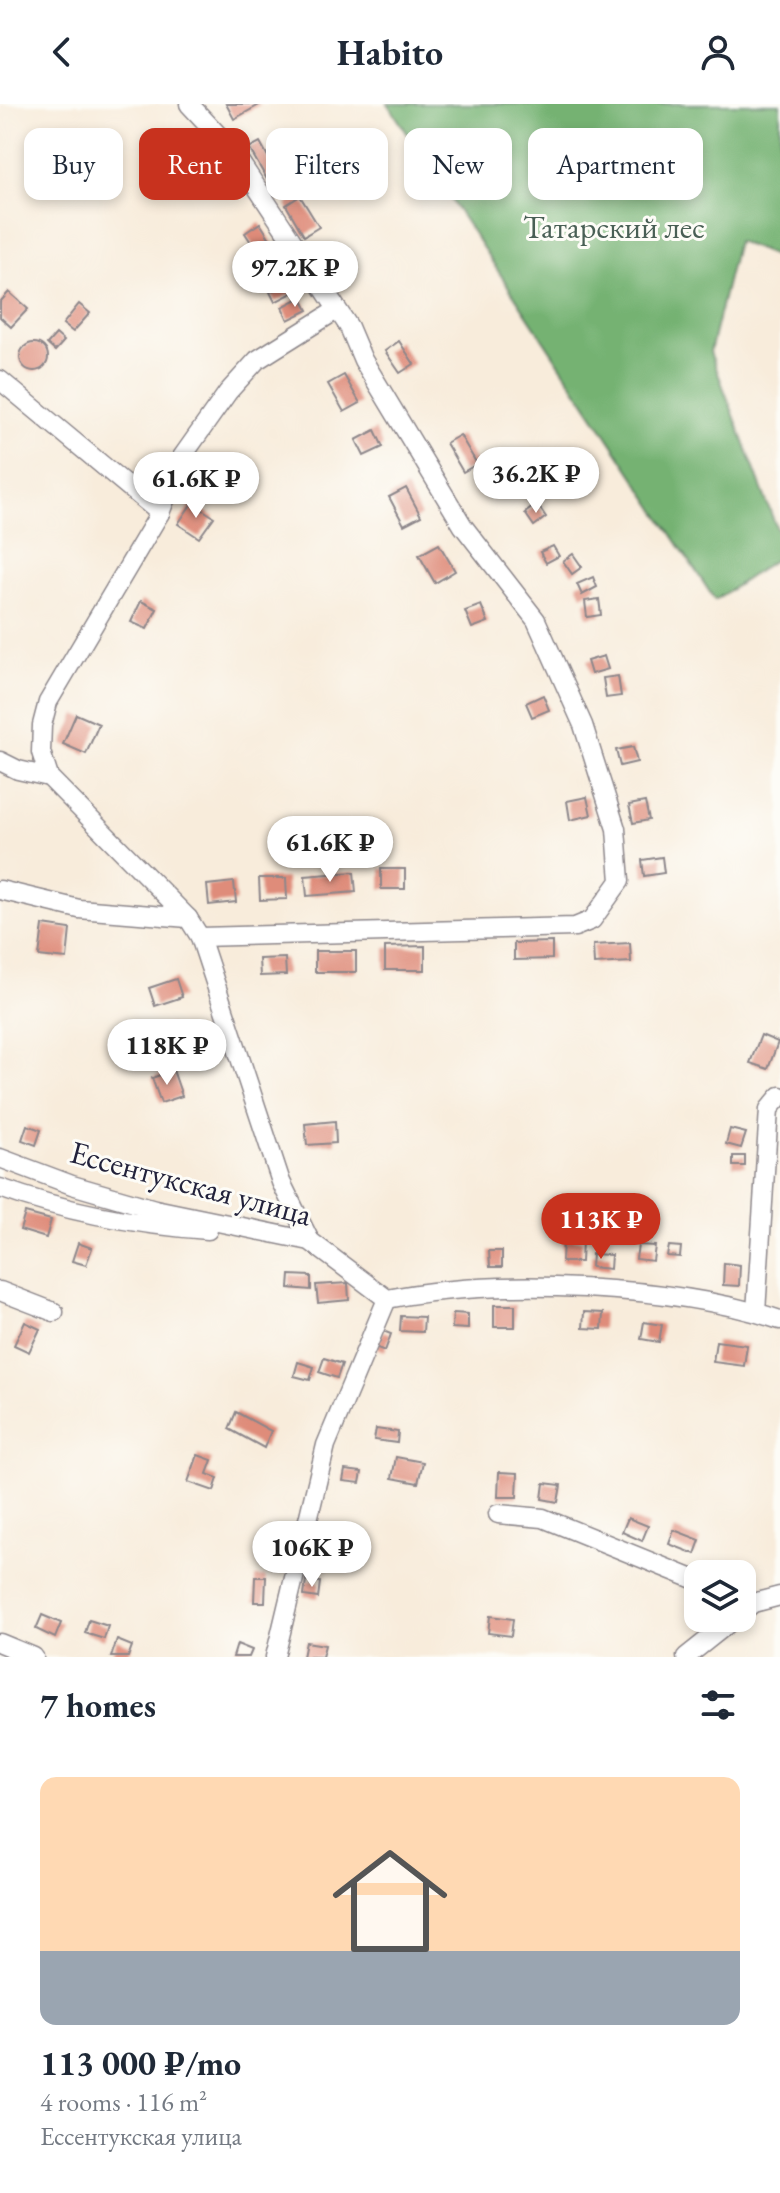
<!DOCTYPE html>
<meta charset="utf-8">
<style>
body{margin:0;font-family:"EB Garamond",serif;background:#f2f2f3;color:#1f2937;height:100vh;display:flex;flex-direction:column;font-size:30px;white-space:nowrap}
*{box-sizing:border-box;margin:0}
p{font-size:26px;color:#747a83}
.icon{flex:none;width:44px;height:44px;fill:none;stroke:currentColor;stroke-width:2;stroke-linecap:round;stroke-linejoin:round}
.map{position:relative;height:1553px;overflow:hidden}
.details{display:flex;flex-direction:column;background:#fff;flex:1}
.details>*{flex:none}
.hud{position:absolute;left:24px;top:24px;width:732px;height:72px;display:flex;gap:16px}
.controls{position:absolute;left:684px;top:1456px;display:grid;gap:16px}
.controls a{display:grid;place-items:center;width:72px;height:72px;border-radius:16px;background:#fff;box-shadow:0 4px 12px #0003;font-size:40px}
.price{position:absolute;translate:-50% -68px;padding:0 18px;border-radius:28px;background:#fff;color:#222;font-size:26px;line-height:52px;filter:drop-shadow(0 2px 4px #0008)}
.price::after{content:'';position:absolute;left:50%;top:48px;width:24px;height:18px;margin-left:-12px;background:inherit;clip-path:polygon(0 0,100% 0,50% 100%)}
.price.current{background:#c8321e;color:#fff}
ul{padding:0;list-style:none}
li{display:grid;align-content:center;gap:16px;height:424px;padding:0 40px}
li+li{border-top:2px solid #e0e1e3}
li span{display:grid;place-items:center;height:248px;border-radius:16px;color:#555}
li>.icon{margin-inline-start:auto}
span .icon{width:144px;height:144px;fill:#fffc;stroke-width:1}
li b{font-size:34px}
h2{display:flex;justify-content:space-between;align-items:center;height:96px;padding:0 40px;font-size:34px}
.tag{padding:0 28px;border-radius:16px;background:#fff;box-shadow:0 4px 12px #0003;font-size:28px;line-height:72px}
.tag.current{background:#c8321e;color:#fff}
header{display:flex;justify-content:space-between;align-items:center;height:104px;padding:0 40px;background:#fff;font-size:36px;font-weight:700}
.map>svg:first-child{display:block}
.forest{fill:#75b272;stroke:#4c6a56;stroke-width:2}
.building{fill:#df8c7a}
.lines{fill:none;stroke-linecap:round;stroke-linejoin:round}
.minor-casing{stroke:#8d878b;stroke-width:21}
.minor{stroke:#fff;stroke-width:18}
.labels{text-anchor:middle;stroke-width:6;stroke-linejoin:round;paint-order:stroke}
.park-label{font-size:32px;fill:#495f55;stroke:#fdfcf7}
.street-label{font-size:32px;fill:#22223b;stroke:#fdfcf7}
</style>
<header><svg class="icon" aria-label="back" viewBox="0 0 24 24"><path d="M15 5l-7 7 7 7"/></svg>Habito<svg class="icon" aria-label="person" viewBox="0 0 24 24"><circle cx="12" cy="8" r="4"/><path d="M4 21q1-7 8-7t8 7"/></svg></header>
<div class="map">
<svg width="780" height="1553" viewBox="0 0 780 1553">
<rect width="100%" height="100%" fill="#fdfcf7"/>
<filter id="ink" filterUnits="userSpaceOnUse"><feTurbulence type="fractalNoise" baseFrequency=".0125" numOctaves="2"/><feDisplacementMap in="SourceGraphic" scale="16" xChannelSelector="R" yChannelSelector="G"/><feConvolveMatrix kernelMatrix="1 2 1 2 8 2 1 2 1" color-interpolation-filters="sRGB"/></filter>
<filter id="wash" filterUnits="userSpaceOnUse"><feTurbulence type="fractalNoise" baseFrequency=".006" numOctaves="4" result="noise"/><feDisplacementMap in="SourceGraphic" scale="32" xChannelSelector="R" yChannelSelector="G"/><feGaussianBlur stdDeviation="1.8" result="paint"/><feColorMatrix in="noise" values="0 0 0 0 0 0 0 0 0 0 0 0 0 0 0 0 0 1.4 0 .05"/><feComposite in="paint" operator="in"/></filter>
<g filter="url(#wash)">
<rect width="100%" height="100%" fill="#f8ecdb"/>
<polygon class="forest" points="388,0 780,0 780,154 737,137 710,248 780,433 780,452 715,496"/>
<g id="blocks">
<g class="building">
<polygon points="226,0 261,0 234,15"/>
<polygon points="260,38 278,71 268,77 249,44"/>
<polygon points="300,92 319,123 304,132 286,101"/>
<polygon points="260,119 273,140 258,149 245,129"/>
<polygon points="330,144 342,168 330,174 318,150"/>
<polygon points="296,174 302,184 275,198 270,188"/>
<polygon points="9,188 28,205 11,223 0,213 0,198"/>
<polygon points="301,193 308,206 288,216 282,203"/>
<polygon points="79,200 90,209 73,228 63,220"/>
<polygon points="56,230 64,237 55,247 47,240"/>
<polygon points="399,237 414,260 400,269 385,247"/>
<circle cx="34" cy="253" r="14"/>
<polygon points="344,271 360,299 344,308 328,280"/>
<polygon points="375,326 383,343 364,352 356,336"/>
<polygon points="460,331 477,360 463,368 446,339"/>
<polygon points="406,384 421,412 404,421 389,393"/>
<polygon points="192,399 214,413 199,434 178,420"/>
<polygon points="537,400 546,413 534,422 525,409"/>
<polygon points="439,440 455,467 435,479 419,451"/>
<polygon points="553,442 559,452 546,459 540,448"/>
<polygon points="573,450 582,463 572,470 563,457"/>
<polygon points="593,473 597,483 582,491 577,480"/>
<polygon points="599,495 601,511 587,513 585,497"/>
<polygon points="141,497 157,505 147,525 131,518"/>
<polygon points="481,501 488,518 472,524 465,507"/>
<polygon points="604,552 608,565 591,570 587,557"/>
<polygon points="618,572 621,592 606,594 603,574"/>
<polygon points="543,591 549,606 532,613 526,599"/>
<polygon points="76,610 99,620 86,650 63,640"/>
<polygon points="633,643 637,658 620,662 616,646"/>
<polygon points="587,693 591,711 570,716 567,697"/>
<polygon points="645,698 649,716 633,719 629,701"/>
<polygon points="662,753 664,769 644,772 642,756"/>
<rect x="381" y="765" width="24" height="20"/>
<polygon points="354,768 356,788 307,792 305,772"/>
<polygon points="259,774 286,774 287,795 260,796"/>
<polygon points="234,778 236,798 209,801 207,781"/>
<polygon points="43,821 70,825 67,855 39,852"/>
<polygon points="552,838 552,855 514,856 514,839"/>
<polygon points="630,839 631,858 594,860 593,841"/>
<polygon points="425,842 425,866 385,866 385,843"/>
<rect x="315" y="847" width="41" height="21"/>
<polygon points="285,854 286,871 260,872 259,855"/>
<polygon points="176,875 182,893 155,902 149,884"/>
<polygon points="171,920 180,943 161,950 153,926"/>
<polygon points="761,931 778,938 768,965 750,959"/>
<polygon points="173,966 182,992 161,999 152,974"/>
<polygon points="335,1017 336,1039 307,1041 305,1020"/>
<polygon points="27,1021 41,1026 36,1041 22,1036"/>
<polygon points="730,1025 746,1029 741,1044 726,1040"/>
<rect x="733" y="1052" width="12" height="10"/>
<polygon points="25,1109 51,1116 46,1134 20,1126"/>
<polygon points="563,1135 582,1136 581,1158 562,1158"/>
<polygon points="78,1139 92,1144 86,1161 72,1157"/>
<polygon points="638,1141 655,1142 653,1157 636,1155"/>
<polygon points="669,1142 681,1143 680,1153 667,1152"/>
<polygon points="489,1147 502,1147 502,1163 490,1163"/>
<polygon points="592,1150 611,1151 610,1165 591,1163"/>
<polygon points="724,1159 740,1161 739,1182 723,1181"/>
<polygon points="290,1171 311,1172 311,1186 289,1184"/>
<polygon points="348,1179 349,1196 318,1199 316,1181"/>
<rect x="494" y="1201" width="21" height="22"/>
<polygon points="584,1208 603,1209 602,1225 583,1224"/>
<polygon points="453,1209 468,1210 468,1225 452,1224"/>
<polygon points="401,1212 424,1213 423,1228 400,1227"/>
<polygon points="25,1218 40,1225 29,1248 14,1241"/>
<polygon points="644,1218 662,1221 659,1238 641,1235"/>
<polygon points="383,1227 391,1230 385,1247 377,1244"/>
<polygon points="716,1237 747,1241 744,1262 713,1258"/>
<polygon points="324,1254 342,1260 337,1274 319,1268"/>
<polygon points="298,1258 314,1263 310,1276 294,1272"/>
<polygon points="236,1308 271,1327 264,1344 229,1325"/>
<polygon points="376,1325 398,1328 397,1339 374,1336"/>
<polygon points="198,1351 212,1356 207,1370 218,1374 214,1387 188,1378"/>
<polygon points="396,1353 423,1358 418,1379 392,1374"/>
<polygon points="345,1366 362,1368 360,1379 343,1377"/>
<polygon points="499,1368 518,1369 517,1393 498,1393"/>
<polygon points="544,1379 561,1381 558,1398 542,1395"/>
<polygon points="628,1414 648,1422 642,1437 622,1428"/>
<polygon points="268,1425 286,1430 283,1442 265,1438"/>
<polygon points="674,1426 700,1436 695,1450 669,1440"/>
<polygon points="255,1473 266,1473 265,1498 254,1498"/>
<polygon points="306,1476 320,1478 318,1494 304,1492"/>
<polygon points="42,1511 61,1519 55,1534 36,1525"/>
<polygon points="490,1512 513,1515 511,1532 488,1529"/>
<polygon points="89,1516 108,1522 104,1535 85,1529"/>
<polygon points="117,1536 132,1542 128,1553 111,1553"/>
<polygon points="306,1538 325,1541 322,1553 303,1553"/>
<polygon points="237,1540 252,1546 249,1553 233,1553"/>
</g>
</g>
</g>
<g filter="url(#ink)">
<use href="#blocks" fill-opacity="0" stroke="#8d878b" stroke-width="2"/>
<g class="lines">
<defs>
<g id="minor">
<polyline points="189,0 232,46 349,223 363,256 463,422 536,516 583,621 616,725 620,777 592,816 575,823 200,833"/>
<polyline points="0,276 160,409"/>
<polyline points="0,657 18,666 49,673"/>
<polyline points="0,786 79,805 188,814"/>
<path d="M0 1054 72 1081 155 1105 310 1137 387 1195C496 1173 675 1181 780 1216"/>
<path d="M0 1084C66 1108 139 1121 208 1126"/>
<polyline points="310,1137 281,1078 200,833 188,814 49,673 41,648 42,621 48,598 160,409 182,353 228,288 257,256 335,207"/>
<polyline points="0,1187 54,1208"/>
<polyline points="756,1208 769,1005 780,992"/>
<polyline points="498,1410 543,1414 698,1477"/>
<polyline points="742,1508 753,1499 780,1492"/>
<polyline points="0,1539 34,1553"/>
<polyline points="275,1553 326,1341 387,1195"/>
<polyline points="686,1553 735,1514"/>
</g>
</defs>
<use href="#minor" class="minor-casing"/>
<use href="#minor" class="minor"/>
</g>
</g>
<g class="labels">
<g class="park-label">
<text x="614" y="134">Татарский лес</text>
</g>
<g class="street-label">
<text transform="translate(191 1079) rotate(15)" y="11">Ессентукская улица</text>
</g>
</g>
</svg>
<div class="controls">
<a><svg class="icon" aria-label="layers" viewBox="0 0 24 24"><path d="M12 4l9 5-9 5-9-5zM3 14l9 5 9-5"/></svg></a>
</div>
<b class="price" style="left:295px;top:205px">97.2K ₽</b>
<b class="price" style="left:536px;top:411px">36.2K ₽</b>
<b class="price" style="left:196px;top:416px">61.6K ₽</b>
<b class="price" style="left:330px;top:780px">61.6K ₽</b>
<b class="price" style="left:167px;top:983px">118K ₽</b>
<b class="price current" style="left:601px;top:1157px">113K ₽</b>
<b class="price" style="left:312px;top:1485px">106K ₽</b>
<div class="hud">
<a class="tag">Buy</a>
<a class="tag current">Rent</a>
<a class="tag">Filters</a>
<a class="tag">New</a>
<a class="tag">Apartment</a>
</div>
</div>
<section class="details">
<h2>7 homes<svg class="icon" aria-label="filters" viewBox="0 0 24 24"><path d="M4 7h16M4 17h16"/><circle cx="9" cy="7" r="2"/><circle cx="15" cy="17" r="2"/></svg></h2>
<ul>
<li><span style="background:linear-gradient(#ffd9b3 70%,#9aa5b1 0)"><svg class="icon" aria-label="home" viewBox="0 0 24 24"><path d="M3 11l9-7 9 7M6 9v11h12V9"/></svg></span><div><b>113 000 ₽/mo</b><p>4 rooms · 116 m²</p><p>Ессентукская улица</p></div></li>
</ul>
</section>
